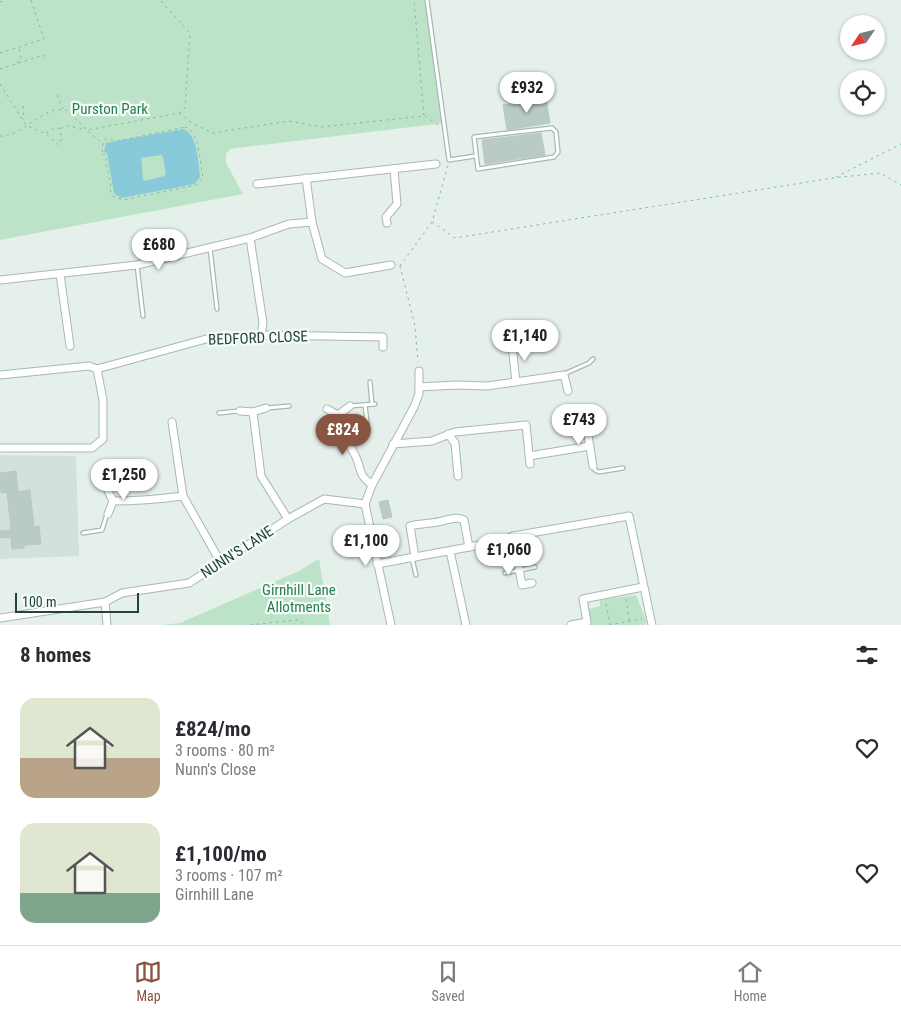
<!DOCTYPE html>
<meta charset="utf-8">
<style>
body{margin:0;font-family:"Roboto Condensed",sans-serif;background:#f7f7f7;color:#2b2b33;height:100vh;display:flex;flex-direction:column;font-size:19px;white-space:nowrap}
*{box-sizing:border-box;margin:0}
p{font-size:16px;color:#7c7c81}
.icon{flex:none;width:28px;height:28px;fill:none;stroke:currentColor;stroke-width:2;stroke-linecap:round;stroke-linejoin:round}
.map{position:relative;height:625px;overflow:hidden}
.drawer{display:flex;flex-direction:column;background:#fff;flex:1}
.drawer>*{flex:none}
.needle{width:32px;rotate:235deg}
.fabs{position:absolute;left:840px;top:15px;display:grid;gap:10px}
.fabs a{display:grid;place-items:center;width:45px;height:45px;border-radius:50%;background:#fff;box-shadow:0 1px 4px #0004;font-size:25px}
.scale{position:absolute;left:15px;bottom:12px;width:124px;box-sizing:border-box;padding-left:5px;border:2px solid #21443d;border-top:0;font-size:14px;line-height:18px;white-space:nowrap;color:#21443d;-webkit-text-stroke:4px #f6fbf9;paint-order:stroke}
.price{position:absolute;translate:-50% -42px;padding:0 11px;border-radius:18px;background:#fff;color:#222;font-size:16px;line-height:32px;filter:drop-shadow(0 1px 2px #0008)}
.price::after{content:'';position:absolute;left:50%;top:30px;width:15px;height:11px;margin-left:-8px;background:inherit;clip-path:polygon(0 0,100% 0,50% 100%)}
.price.active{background:#8a5442;color:#fff}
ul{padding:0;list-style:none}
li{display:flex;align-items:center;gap:15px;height:125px;padding:0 20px}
li span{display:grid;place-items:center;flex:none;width:140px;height:100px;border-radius:15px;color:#555}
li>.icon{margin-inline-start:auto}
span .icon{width:60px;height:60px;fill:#fffc;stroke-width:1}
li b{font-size:21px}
h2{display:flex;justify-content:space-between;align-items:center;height:60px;padding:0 20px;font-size:21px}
.tab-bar{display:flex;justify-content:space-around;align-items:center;height:70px;border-top:1px solid #e1e1e2;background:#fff;font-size:14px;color:#7c7c81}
.tab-bar a{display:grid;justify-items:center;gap:2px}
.tab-bar .active{color:#8a5442}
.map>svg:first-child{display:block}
.built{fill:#d3e0db}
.green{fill:#bce3c8}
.water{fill:#88c9da;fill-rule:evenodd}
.building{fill:#bacbc5;stroke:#b6cac3}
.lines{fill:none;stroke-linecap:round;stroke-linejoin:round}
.lane-casing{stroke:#a6b9b3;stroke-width:5.5}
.street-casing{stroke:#a6b9b3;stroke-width:9}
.path{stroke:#82b7a9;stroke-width:1;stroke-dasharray:2.5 4;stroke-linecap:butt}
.lane{stroke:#fff;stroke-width:3}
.street{stroke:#fff;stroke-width:7}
.labels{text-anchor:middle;stroke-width:4.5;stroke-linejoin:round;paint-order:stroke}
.park-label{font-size:15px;fill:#26814e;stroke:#f6fbf9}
.street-label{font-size:15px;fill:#21443d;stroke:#f6fbf9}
</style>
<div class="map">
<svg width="901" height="625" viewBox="0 0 901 625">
<rect width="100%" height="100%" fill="#e5f0eb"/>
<polygon class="built" points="0,455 76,456 79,556 0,559"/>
<g class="green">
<polygon points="0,0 427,0 444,123 230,149 226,154 226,163 243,194 0,240"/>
<polygon points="319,559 330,625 160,625 180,623 297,572"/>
<polygon points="636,595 647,622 644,625 583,625 591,623 589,609 600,606 600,600"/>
</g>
<path class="water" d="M183 129C198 134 198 163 200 177L195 184 121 198 114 193 107 153 104 152 106 143ZM161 155 163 156 166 174 164 176 145 181 143 179 141 158Z"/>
<g class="building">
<polygon points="546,98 550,123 507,130 503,105"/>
<polygon points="541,133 545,155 485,164 482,140"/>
<polygon points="16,471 18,492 30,490 34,527 39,526 41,544 24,545 24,548 12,549 11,537 0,538 0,531 11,530 7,492 1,493 0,473"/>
<polygon points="388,500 392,517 383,519 379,502"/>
</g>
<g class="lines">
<defs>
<g id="lane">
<polyline points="427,0 449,160 475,156"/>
<polygon points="552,128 556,132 558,152 554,157 478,169 474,137"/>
<polyline points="210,248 217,309"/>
<polyline points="137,265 143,316"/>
<polyline points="564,374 589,363 593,359"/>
<polyline points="370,382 372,404"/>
<polyline points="365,405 368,430"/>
<polyline points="350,406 375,404"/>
<polyline points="267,408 289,406"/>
<polyline points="219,413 239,411"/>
<polyline points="594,466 595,470 599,472 623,468"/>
<polyline points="83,533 102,530 107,514"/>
<polyline points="412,558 416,575"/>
<polyline points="505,573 535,567"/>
</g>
<g id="street">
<polyline points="306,178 312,222 322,259 345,273 391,265"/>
<polyline points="257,184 436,164"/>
<polyline points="387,223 386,217 397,204 394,169"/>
<polyline points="250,238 263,323 261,335"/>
<polyline points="60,274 70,346"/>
<polyline points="0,280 137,265 250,238 289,224 312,222"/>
<polyline points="512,345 516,382"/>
<polyline points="97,369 206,339 261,335 383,337 383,347"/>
<polyline points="0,375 89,366 97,369 103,400 103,439 92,448 0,448"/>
<polyline points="419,387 457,385 487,386 564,375 568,391"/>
<polyline points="327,409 338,415 350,406"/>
<polyline points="240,411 253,412 266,408"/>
<polyline points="253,412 261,476 288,519"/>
<path d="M338 415C339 435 347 439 355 455 363 471 356 472 372 485"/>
<polyline points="172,422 183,496 221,563"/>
<polyline points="586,423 593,466"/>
<polyline points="448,434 455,443 458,476"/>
<polyline points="393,444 432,441 455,432 526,425 530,464"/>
<polyline points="529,456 590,446"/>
<polyline points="107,489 113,501 108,514"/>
<path d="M113 501C137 501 160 499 183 496"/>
<polyline points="365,504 372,485 414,407 419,394 419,371"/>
<polyline points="365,504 391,625"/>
<polyline points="513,536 522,585 532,583"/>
<polyline points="450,551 466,625"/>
<path d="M415 557 410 526C417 524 423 524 431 523 442 523 453 515 464 520L469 547"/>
<polyline points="377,564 469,547 506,540 513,536 629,516 652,625"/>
<polyline points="105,602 107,625"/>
<polyline points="0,618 105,602 122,593 189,583 288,519 324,499 365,504"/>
<polyline points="571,625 587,622 583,599 643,587"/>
</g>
</defs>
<use href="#lane" class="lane-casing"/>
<use href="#street" class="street-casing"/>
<g class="path">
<polyline points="0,2 6,0"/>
<polyline points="0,53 44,39 31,0"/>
<polyline points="17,63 21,58 19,48"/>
<polyline points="0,69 44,55 45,60"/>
<polyline points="0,84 26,125 46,134 59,145 61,139 61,128 67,126 84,129"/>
<polyline points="57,95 63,109"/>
<polyline points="23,106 24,120"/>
<polyline points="179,113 194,124 212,133 289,121 321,127 424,116 414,0"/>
<polyline points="425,116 438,125"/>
<path d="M185 127C200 131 200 164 203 178L197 185 123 200 113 196 110 190 111 188 105 154 102 155 103 143 105 139 118 141Z"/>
<polyline points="88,131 102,143"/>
<polyline points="46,133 52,129 61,128"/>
<path d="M0 136C19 136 36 116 54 110 57 109 62 110 66 110L87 130 179 113 185 108 190 33 160 0"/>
<polyline points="836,177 901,144"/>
<polyline points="432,222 455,238 833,178 880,173 901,185"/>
<polyline points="400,266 432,222 448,165"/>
<polyline points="400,266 415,326 418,362"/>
<polyline points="626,599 630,625"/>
<polyline points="606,604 610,624"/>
<polyline points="250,625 297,620 301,621 304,625"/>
<polyline points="609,625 642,619"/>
</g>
<use href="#lane" class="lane"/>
<use href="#street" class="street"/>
</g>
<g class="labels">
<g class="park-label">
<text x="110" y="114">Purston Park</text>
<text x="299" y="595">Girnhill Lane<tspan x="299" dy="17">Allotments</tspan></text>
</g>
<g class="street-label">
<text transform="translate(258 338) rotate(-2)" y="5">BEDFORD CLOSE</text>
<text transform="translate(237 552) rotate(-33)" y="5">NUNN'S LANE</text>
</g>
</g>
</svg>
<div class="fabs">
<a><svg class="needle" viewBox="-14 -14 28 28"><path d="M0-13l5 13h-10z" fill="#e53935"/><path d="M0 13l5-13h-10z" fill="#7c7c81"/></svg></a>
<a><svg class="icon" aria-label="locate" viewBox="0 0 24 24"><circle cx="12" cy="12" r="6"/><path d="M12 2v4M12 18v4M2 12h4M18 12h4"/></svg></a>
</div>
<div class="scale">100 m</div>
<b class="price" style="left:527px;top:114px">£932</b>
<b class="price" style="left:159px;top:271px">£680</b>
<b class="price" style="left:525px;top:362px">£1,140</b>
<b class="price" style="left:579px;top:446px">£743</b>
<b class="price active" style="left:343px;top:456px">£824</b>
<b class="price" style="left:124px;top:501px">£1,250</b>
<b class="price" style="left:366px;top:567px">£1,100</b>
<b class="price" style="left:509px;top:576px">£1,060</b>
</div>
<section class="drawer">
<h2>8 homes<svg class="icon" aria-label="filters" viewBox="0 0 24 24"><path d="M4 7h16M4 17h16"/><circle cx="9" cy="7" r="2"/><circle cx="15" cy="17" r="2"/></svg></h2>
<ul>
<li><span style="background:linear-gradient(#dfe7d0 60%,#b9a48a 0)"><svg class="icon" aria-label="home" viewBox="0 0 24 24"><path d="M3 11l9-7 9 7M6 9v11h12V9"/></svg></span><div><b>£824/mo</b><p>3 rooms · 80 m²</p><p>Nunn's Close</p></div><svg class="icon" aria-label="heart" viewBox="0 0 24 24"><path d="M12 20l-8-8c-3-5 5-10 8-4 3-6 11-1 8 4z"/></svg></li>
<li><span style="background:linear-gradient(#dfe7d0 70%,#7fa58c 0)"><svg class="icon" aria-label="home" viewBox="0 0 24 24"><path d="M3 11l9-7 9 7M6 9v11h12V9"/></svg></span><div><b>£1,100/mo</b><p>3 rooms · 107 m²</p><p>Girnhill Lane</p></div><svg class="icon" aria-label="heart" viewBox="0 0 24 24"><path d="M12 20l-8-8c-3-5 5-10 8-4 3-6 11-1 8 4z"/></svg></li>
</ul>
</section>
<nav class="tab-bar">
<a class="active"><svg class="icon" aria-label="map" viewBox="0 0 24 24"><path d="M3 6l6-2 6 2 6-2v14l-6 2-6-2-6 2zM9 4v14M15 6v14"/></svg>Map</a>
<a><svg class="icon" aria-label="saved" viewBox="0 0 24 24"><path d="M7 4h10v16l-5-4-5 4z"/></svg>Saved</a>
<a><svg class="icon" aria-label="home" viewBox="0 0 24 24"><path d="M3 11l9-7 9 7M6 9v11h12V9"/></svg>Home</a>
</nav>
